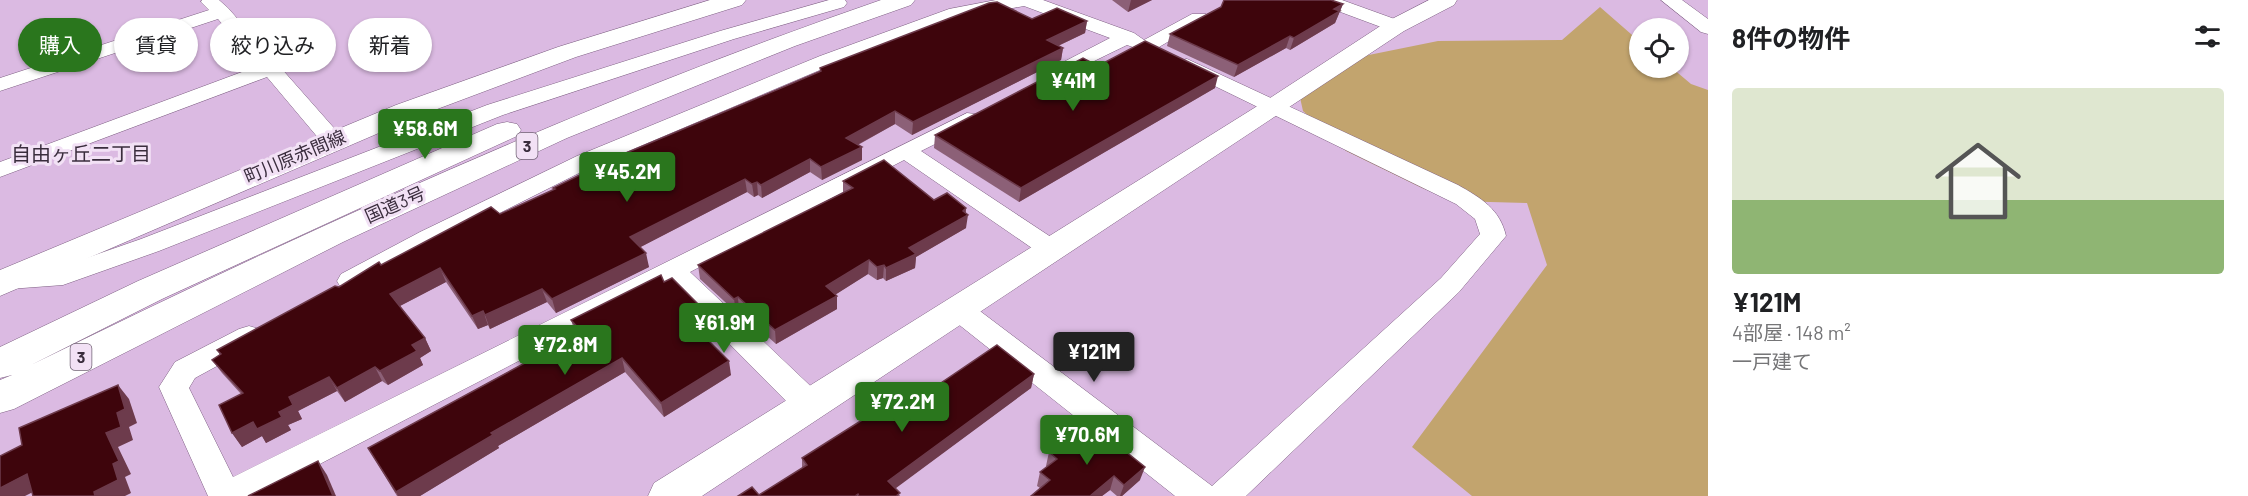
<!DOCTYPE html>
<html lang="ja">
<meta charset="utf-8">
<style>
body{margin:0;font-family:Barlow,"Noto Sans JP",sans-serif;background:#f6f6f6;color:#202124;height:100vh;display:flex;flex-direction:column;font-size:22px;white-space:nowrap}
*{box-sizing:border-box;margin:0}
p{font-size:20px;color:#757577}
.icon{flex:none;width:33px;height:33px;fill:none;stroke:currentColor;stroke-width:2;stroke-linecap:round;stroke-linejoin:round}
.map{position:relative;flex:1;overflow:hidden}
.sheet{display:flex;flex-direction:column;background:#fff;width:540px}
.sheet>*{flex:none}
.guide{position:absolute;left:18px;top:18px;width:570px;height:54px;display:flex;gap:12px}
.fabs{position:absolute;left:1629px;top:18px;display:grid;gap:12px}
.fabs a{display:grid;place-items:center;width:60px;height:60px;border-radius:50%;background:#fff;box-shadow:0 2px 4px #0004;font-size:30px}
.price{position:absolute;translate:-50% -51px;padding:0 14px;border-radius:6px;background:#2a761d;color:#fff;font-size:20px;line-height:39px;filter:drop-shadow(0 2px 3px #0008)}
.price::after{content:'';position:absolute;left:50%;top:36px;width:18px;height:14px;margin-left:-9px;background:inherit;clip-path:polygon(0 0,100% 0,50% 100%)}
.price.current{background:#222;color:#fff}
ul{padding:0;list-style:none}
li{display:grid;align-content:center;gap:12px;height:318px;padding:0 24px}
li span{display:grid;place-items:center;height:186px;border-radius:6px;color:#555}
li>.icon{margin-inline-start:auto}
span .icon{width:108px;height:108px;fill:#fffc;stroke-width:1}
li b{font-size:26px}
h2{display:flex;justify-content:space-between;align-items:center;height:72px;padding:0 24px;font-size:26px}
.pill{padding:0 21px;border-radius:27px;background:#fff;box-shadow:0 2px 4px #0004;font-size:21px;line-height:54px}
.pill.current{background:#2a761d;color:#fff}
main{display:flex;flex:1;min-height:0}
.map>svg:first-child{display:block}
.green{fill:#c2a46e}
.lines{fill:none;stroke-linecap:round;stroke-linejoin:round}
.minor-casing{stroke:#7e6083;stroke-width:1}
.tertiary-casing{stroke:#7e6083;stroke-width:1}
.secondary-casing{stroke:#7e6083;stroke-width:1}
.trunk-casing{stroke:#7e6083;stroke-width:1}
.minor{fill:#fff;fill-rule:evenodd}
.tertiary{fill:#fff;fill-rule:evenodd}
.secondary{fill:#fff;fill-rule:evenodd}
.trunk{fill:#fff;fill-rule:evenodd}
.wall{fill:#8c6077}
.shaded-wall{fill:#6d3b4c}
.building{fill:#3e050c;stroke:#6d3b4c;stroke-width:1.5}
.labels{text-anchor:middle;stroke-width:6;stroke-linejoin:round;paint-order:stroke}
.shield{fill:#f2e1f5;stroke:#716374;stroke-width:1.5}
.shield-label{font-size:16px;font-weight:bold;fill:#3a2d3d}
.street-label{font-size:18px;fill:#3a2d3d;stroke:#f2e1f5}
.neighbourhood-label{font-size:20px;fill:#3a2d3d;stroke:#f2e1f5}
</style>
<main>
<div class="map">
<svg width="1708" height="496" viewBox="0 0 1708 496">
<rect width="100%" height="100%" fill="#dbbae2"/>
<polygon class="green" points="1600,7 1639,41 1640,68 1672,68 1691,84 1708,90 1708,496 1472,496 1412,447 1547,265 1527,203 1454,201 1422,188 1346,151 1303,111 1299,93 1349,59 1438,41 1562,40"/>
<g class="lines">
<defs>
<g id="minor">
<polygon points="202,0 219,0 228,8 341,136 344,141 341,146 325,146 267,77 0,177 0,162 258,66 218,19 0,91 0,78 209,10 201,2"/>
<polygon points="829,0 845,0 847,3 844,7 734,39 503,115 159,251 63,285 9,289 0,287 0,273 52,270 141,239 487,105 720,31"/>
<polygon points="996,0 1043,0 1134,33 1144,40 1192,14 1206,14 1208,18 1154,50 1147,52 1127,45 1053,81 1046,79 1043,75 1046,71 1110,38 1024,6 959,18 834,64 593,166 438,244 359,288 350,290 341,288 337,281 341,274 420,232 577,156 820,56 949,9"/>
<polygon points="1316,0 1342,0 1403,22 1405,26 1396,32 1389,30 1319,4"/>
<polygon points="1661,0 1682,0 1708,19 1708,34 1701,32"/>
<path d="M1187 59 1458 185C1481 198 1500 209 1506 236L1459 292 1246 496H1175L948 316 944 309 948 302 958 299 968 302 1212 486 1441 278 1480 234 1475 219 1456 204 1180 69 1177 65 1180 61Z"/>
<polygon points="967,113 975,114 978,119 975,124 921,151 1060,243 1064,249 1060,255 1051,258 1042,255 904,160 690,272 820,395 824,404 820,413 809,416 798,413 669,283 258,496 208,496 159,387 175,362 239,329 249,326 259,329 263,336 259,343 195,378 189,388 233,477"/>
</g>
<polygon id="tertiary" points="1429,0 1457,0 1454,5 1404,31 702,496 648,496 654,483 1267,100 1388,21"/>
<polygon id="secondary" points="710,0 746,0 742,5 576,57 416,117 0,296 0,270 396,105 558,47"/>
<path id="trunk" d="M881 0H915L911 5 795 46 567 138 343 242 14 409 0 413V380L12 375 0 378V347L138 281 497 124 507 122 517 124 521 130 517 136 162 299 31 365C309 229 588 101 881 0Z"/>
</defs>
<use href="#minor" class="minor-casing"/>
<use href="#tertiary" class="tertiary-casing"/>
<use href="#secondary" class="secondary-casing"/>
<use href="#trunk" class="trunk-casing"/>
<use href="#minor" class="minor"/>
<use href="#tertiary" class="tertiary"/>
<use href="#secondary" class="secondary"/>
<use href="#trunk" class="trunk"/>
</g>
<g class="wall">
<polygon points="1112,0 1152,0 1128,12"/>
<polygon points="1343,4 1335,23 1290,50 1286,48 1234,77 1167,46 1170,34 1221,7"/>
<polygon points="1032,19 1087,21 1085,33 1058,46 1063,48 1061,60 912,135 895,124 858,145 862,160 822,180 810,172 762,198 758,195 754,197 747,192 640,247 649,267 556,313 547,302 490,329 488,325 478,329 446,282 400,306 425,338 431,351 420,358 423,365 388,385 382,381 345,402 337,391 298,411 302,419 288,425 291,430 266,443 262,436 242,447 232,433 241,394 222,373 212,360 220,355 217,350 339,287 381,265 500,214 554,190 553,188 591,170 590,168"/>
<polygon points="1098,66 1215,88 1019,202 934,148 935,135"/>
<polygon points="843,181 934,200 966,208 966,228 916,257 915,268 886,281 883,278 877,280 868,274 836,294 837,309 776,344 739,311 736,312 700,279 698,265 843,193"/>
<polygon points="664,282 709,327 700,332 731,375 664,417 625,372 498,446 499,448 420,496 397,496 368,448 576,335 571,320"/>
<polygon points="1034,374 1031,388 895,488 900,496 738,496 759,495 802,468 802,458 898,412"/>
<polygon points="1077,441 1140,480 1122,496 1117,496 1110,490 1102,496 1031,496 1040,488 1037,486 1040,472 1047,467 1046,466 1049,452"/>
</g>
<g class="shaded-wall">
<polygon points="1131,0 1152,0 1128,12"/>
<polygon points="1343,4 1335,23 1290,50 1294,38 1334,9"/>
<polygon points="1087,21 1085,33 1045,52 1047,40"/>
<polygon points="1290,36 1286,48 1234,77 1238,65"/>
<polygon points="1063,48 1061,60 912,135 913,122"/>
<polygon points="1218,76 1215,88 1019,202 1021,188"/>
<polygon points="895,111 895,124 846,151 846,138"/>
<polygon points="862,147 862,160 822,180 821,167"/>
<polygon points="810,159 810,172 762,198 761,185"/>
<polygon points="745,179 747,192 633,251 630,237"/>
<polygon points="757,182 758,195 754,197 752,184"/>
<polygon points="966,208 965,216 968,215 966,228 916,257 915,268 886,281 886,268 909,248"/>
<polygon points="646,253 649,267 556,313 552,299"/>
<polygon points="869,260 868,274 827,300 826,286"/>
<polygon points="884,265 883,278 877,280 877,267"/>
<polygon points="440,268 446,282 396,308 390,294"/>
<polygon points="542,289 547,302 490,329 485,315"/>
<polygon points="837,296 837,309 776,344 775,330"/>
<polygon points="738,297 739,311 736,312 734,299"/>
<polygon points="483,311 488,325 478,329 472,316"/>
<polygon points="707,313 709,327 692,336 690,322"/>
<polygon points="425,338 431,351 420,358 423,365 388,385 380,371 412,345"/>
<polygon points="622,358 625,372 498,446 499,448 420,496 398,496 396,492 491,433"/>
<polygon points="729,361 731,375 664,417 661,403"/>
<polygon points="375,367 382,381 345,402 337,388"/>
<polygon points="1034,374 1031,388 888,494 888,481"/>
<polygon points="329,377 337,391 298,411 302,419 288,425 291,430 266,443 262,436 242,447 232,433 253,422 279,412 289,397"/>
<polygon points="118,385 129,399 137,423 129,427 133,440 118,447 131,474 125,477 131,493 125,496 95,496 94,492 113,464 106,433"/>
<polygon points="318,461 327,475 336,496 333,496"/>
<polygon points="1145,467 1140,480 1122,496 1120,496 1124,485"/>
<polygon points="27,474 41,488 25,496 0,496 0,488"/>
<polygon points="1114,476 1110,490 1102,496 1090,496"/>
</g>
<g class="building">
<polygon points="1224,0 1331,0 1343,4 1334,9 1340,11 1294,38 1290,36 1238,65 1170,34 1221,7"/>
<polygon points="997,2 1032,19 1057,8 1087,21 1047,40 1063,48 913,122 895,111 846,138 862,147 821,167 810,159 761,185 757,182 752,184 745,179 630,237 646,253 552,299 542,289 485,315 483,311 472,316 440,268 390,294 425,338 412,345 417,351 380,371 375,367 337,388 329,377 289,397 293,405 279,412 282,417 257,429 253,422 232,433 219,405 243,393 212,360 221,354 217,350 335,286 339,287 379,262 381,265 491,207 500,214 555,189 553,188 592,169 590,168 781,88 821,71 820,68 989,3"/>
<polygon points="1145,41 1218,76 1021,188 935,135 1083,58 1098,66"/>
<polygon points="884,160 934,200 947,193 966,208 963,211 968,215 909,248 916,254 886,268 884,265 877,267 869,260 826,286 837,296 775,330 738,297 734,299 698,265 853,188 843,181"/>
<polygon points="661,275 664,282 672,278 707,313 690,322 729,361 661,403 622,358 491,433 493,435 396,492 368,448 582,332 571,320"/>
<polygon points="997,345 1034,374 888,481 900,493 896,496 859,496 858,494 855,496 738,496 752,487 759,495 807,465 802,458 889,403 898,412"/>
<polygon points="118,385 125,409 117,413 121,427 106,433 119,461 113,464 118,480 94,492 95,496 33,496 27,474 0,488 0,456 22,445 19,428"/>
<polygon points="1095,427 1145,467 1124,485 1114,476 1090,496 1031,496 1050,480 1040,472 1057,459 1049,452 1070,436 1077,441"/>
<polygon points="318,461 333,496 248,496"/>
</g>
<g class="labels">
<g class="shield">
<rect x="516.5" y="133" width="21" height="26" rx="4.5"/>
<rect x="70.5" y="344" width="21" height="26" rx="4.5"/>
</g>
<g class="shield-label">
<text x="527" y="152">3</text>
<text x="81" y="363">3</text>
</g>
<g class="street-label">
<text transform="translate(295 157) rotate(-23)" y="6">町川原赤間線</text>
<text transform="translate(395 205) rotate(-24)" y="6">国道3号</text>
</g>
<g class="neighbourhood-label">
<text x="81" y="161">自由ヶ丘二丁目</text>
</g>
</g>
</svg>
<div class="fabs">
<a><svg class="icon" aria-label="locate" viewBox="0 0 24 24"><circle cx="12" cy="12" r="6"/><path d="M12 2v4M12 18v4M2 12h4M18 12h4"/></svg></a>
</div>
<b class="price" style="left:1073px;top:112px">¥41M</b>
<b class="price" style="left:425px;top:160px">¥58.6M</b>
<b class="price" style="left:627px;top:203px">¥45.2M</b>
<b class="price" style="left:724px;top:354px">¥61.9M</b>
<b class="price" style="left:565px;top:376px">¥72.8M</b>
<b class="price current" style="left:1094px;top:383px">¥121M</b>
<b class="price" style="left:902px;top:433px">¥72.2M</b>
<b class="price" style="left:1087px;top:466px">¥70.6M</b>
<div class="guide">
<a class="pill current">購入</a>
<a class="pill">賃貸</a>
<a class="pill">絞り込み</a>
<a class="pill">新着</a>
</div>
</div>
<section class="sheet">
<h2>8件の物件<svg class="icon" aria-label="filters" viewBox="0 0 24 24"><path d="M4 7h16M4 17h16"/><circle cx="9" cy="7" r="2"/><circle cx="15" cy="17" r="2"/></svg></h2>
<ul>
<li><span style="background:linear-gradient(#dfe7d0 60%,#8fb573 0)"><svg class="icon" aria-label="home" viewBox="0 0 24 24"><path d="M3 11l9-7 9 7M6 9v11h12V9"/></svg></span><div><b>¥121M</b><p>4部屋 · 148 m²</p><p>一戸建て</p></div></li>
</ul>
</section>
</main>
